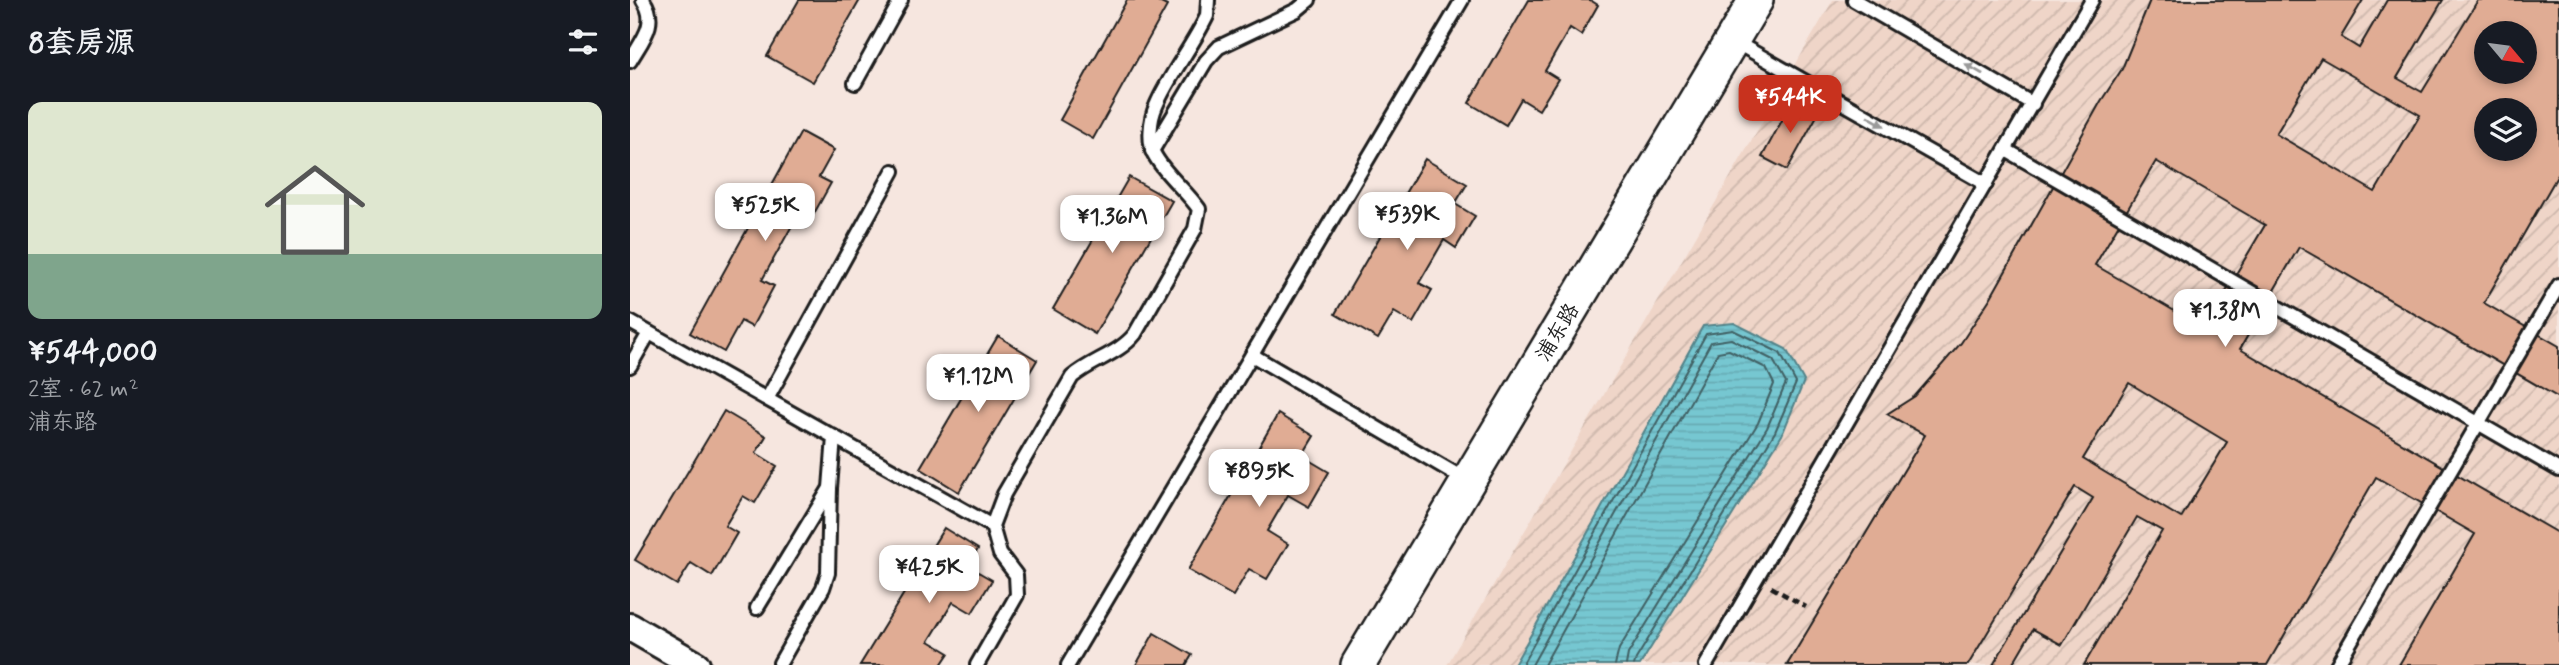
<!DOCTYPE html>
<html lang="zh">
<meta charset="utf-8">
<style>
body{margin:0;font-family:Mynerve,"LXGW WenKai TC",sans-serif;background:#20242c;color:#f1f3f6;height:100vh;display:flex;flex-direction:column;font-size:26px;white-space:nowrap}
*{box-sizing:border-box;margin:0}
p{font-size:23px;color:#9ea1a6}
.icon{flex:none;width:38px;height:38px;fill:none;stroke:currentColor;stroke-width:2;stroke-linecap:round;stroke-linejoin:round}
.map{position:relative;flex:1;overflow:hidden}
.panel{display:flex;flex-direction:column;background:#171b24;width:630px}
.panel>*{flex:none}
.needle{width:46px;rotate:119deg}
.tools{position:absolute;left:1844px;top:21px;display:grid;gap:14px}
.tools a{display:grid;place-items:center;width:63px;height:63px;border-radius:50%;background:#171b24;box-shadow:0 4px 10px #0003;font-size:35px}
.price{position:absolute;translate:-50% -60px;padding:0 16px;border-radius:14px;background:#fff;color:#222;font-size:23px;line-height:46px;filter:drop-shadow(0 2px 4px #0008)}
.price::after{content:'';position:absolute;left:50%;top:42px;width:21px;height:16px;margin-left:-10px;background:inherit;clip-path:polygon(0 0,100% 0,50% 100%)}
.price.selected{background:#c8321e;color:#fff}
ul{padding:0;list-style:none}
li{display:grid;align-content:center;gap:14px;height:371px;padding:0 28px}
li+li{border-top:2px solid #363941}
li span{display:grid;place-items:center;height:217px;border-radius:14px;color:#555}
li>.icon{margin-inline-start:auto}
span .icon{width:126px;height:126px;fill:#fffc;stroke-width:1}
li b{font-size:30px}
h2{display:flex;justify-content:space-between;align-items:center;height:84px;padding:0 28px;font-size:30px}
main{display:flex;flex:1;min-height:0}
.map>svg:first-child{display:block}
.industrial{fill:url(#industrial-furrows);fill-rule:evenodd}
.water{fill:url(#water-rules);stroke:#528389;stroke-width:2}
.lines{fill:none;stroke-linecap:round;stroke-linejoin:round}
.shore{stroke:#406064;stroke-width:2}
.building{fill:#e0ac94;stroke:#1c1c1c;stroke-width:2;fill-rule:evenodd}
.service-casing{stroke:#1c1c1c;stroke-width:18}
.minor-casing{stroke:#1c1c1c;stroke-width:32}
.tertiary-casing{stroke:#1c1c1c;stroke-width:38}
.path{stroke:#1c1c1c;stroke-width:4.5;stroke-dasharray:7 5;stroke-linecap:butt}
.service{stroke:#fff;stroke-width:12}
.minor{stroke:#fff;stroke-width:26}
.tertiary{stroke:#fff;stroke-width:33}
.oneway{fill:#999}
.labels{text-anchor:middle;stroke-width:5;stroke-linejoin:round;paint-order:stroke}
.street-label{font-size:21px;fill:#1c1c1c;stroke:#fff}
</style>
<main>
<section class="panel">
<h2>8套房源<svg class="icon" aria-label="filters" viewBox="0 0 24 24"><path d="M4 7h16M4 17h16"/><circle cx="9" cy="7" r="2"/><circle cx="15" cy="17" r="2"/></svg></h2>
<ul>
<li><span style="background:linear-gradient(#dfe7d0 70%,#7fa58c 0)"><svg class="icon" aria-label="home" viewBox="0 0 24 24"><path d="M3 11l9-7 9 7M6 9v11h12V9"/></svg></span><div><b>¥544,000</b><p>2室 · 62 m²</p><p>浦东路</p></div></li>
</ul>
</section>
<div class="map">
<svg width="1929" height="665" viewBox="0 0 1929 665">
<defs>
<pattern id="industrial-furrows" width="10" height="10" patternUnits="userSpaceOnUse" patternTransform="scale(1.75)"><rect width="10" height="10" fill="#efd5c8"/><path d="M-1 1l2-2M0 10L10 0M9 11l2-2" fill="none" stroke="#ccb6ab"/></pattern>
<pattern id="water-rules" width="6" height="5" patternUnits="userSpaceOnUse" patternTransform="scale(1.75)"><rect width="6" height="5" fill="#76c7d1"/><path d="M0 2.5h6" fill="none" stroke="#66aab3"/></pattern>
</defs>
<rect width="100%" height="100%" fill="#f6e6df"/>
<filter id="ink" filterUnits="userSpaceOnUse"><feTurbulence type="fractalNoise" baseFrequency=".0143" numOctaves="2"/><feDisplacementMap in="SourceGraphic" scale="14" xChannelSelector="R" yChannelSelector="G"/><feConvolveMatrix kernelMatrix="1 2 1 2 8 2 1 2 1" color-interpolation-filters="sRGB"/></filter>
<g filter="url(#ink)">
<path class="industrial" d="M1203 0H1929V665H817ZM1857 33H1895V72H1857ZM1857 110H1895V149H1857Z"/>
<polygon class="water" points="1104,323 1156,349 1174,381 1152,435 1010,665 884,665 1073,326"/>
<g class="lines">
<g class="shore">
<polyline points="892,665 1076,334 1103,330 1150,353 1166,383 1145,432 1006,659 1004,665"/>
<polyline points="902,665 1081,342 1101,339 1143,360 1156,383 1137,428 998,654 996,665"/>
<polyline points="914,665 1088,352 1099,350 1136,368 1144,384 1128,423 989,649 985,665"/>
</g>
</g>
<g class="building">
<polygon points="169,0 230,0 183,82 137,56"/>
<polygon points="497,0 525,0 537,6 463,139 430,120"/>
<polygon points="899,0 960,0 968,5 951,35 940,28 915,71 928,79 909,110 891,99 876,125 839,103"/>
<path d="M1520 0H1733L1711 37 1729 48 1757 0H1813L1767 78 1792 92 1848 0H1929V173L1854 303 1929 346V398L1669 247 1610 349 1929 534V665H1769L1845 534 1746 477 1637 665H1454L1532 531 1507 517 1432 645 1403 629 1382 665H1363L1463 498 1445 487 1338 665H1157L1295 435 1257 414 1285 396 1331 343 1361 297 1471 101 1492 69ZM1857 33H1895V72H1857ZM1691 58 1790 115 1745 192 1646 134ZM1857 110H1895V149H1857ZM1526 161 1635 225 1574 328 1465 265ZM1499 383 1597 442 1551 518 1453 459Z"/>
<polygon points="1163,100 1188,114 1157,170 1132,157"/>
<polygon points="171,132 204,150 189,177 201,183 176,228 164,222 132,280 144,286 122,327 111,321 94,352 60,333"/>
<polygon points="795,159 837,184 825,204 845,216 826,248 814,240 789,283 802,290 783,323 764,312 748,339 705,314"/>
<polygon points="499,177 542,201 465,334 423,309"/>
<polygon points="368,336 407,360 329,492 290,468"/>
<polygon points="94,411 136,436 126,453 147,466 125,503 113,496 95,526 107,533 82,576 61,563 47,585 5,560"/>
<polygon points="648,414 684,436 672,456 699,472 679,507 658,495 637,531 658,544 637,579 619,569 603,596 558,570"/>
<polygon points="314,528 348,549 338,566 362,580 342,613 323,602 299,641 319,653 311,665 230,665"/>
<polygon points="524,633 562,655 556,665 506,665"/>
</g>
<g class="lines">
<defs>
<g id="service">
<polyline points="1224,0 1403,104"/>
<polyline points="1102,40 1356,184"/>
<path d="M0 61C12 40 29 23 13 0"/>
<polyline points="225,83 271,0"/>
<polyline points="1376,150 1929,470"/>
<polyline points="522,151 576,61 589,47 667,10 679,0"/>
<polyline points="0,322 362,526"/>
<polyline points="622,355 836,480"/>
<polyline points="0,366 19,333"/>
<polyline points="137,399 263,171"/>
<polyline points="127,608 200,488 204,437"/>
<polyline points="150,663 193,588 198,573 200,488"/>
<path d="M347 665 387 595 386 575 370 554 362 526 374 494 442 377C462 360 489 354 505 334L565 229 569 209C555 189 535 175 524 154 518 142 520 119 526 106 538 77 562 47 577 16L578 0"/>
<polyline points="438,665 832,0"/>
<polyline points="1076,665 1462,0"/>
<polyline points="1707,665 1929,285"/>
</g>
<polyline id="minor" points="0,627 66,665"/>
<polyline id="tertiary" points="728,665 1126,0"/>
</defs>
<use href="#service" class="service-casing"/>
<use href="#minor" class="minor-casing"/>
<use href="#tertiary" class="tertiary-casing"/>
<polyline class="path" points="1141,587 1176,607"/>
<use href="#service" class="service"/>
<use href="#minor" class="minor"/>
<use href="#tertiary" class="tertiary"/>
</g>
<defs><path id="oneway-solid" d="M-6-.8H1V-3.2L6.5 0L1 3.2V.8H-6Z" transform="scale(1.75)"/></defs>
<g class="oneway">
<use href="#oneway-solid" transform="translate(1344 69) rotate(-150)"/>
<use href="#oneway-solid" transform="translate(1246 121) rotate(30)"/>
</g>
</g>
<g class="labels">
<g class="street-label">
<text transform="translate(927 332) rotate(-59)" y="7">浦东路</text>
</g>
</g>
</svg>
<div class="tools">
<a><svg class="needle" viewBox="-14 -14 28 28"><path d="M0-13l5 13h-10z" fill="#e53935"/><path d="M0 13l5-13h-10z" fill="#9ea1a6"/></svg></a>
<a><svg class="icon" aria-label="layers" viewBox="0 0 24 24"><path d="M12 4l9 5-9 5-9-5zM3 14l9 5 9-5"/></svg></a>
</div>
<b class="price selected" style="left:1160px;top:135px">¥544K</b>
<b class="price" style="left:135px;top:243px">¥525K</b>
<b class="price" style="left:777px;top:252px">¥539K</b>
<b class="price" style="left:482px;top:255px">¥1.36M</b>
<b class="price" style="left:1595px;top:349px">¥1.38M</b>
<b class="price" style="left:348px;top:414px">¥1.12M</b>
<b class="price" style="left:629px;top:509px">¥895K</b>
<b class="price" style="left:299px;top:605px">¥425K</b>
</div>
</main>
